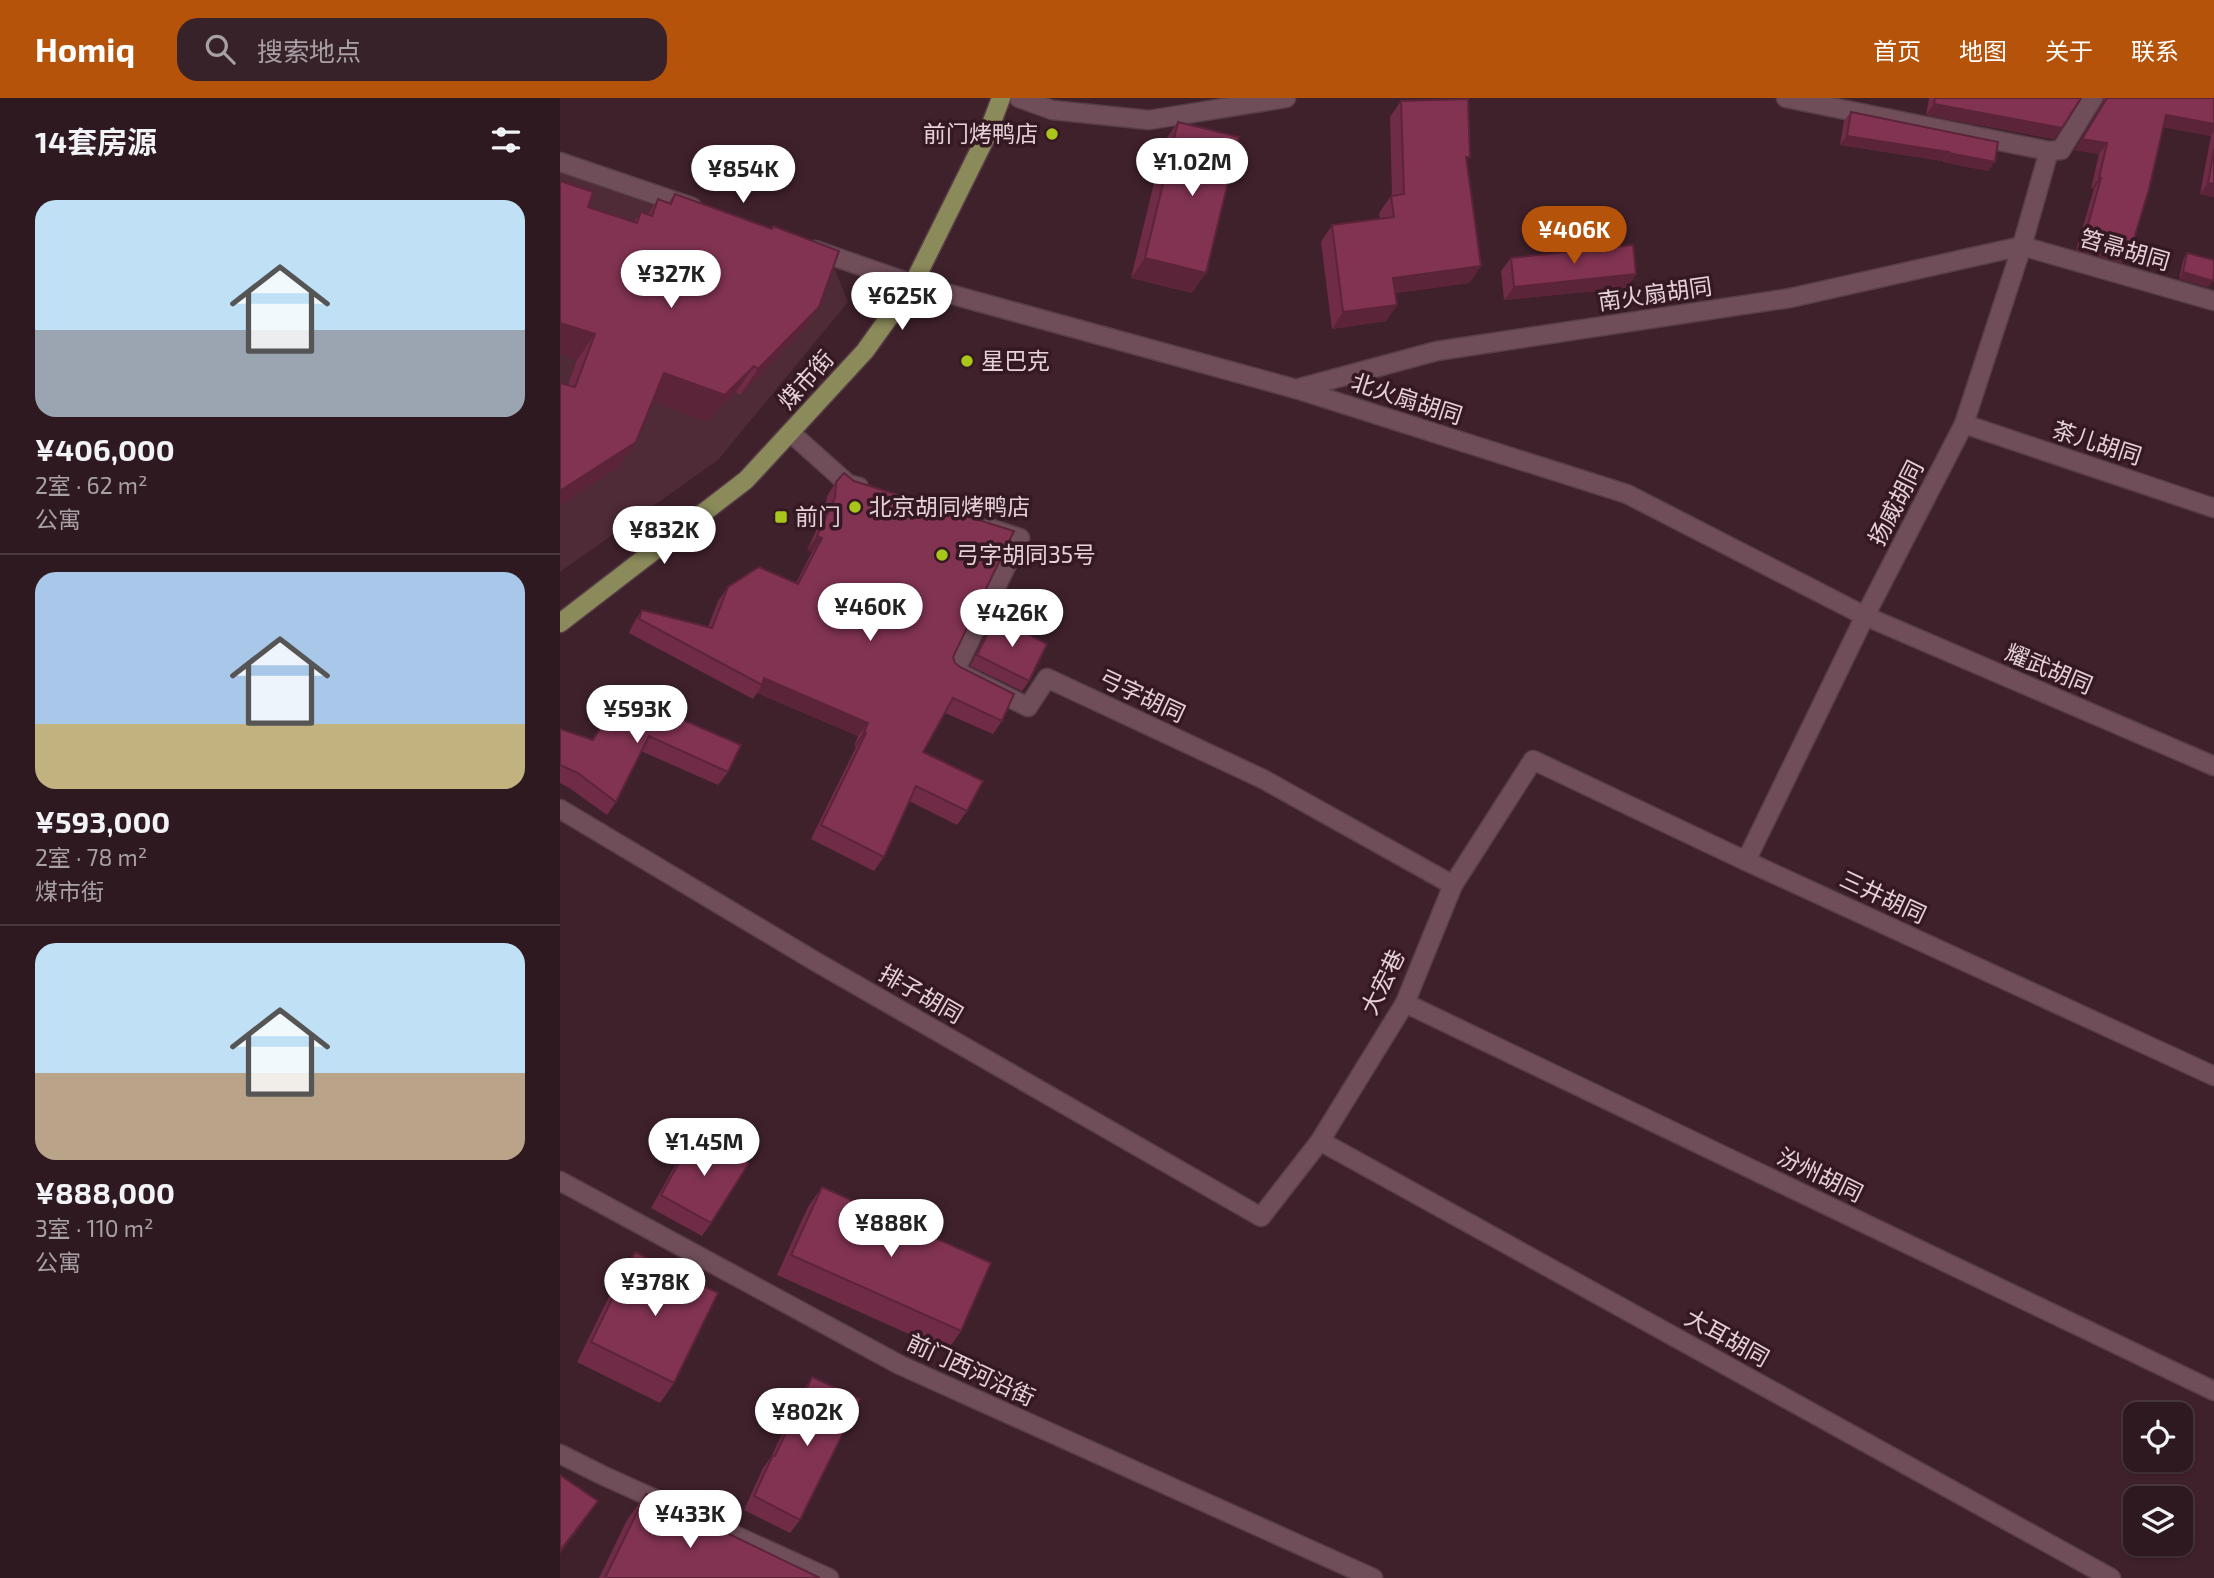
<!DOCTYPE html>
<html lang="zh">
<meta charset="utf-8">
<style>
body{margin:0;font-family:"Exo 2","Noto Sans SC",sans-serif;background:#37222a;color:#f1f3f6;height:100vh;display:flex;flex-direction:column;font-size:26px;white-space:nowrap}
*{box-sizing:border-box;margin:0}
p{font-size:23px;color:#a7a0a5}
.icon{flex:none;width:38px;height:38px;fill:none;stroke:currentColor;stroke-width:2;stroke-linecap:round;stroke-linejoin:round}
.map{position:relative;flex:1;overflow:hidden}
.sheet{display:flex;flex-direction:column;background:#2f1921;width:560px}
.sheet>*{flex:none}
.buttons{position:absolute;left:1563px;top:1304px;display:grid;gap:14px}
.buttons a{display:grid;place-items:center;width:70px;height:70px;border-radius:14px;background:#2f1921;box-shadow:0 2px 5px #0004,0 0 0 2px #4a383f;font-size:35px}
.price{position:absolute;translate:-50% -60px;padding:0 16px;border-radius:24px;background:#fff;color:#222;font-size:23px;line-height:46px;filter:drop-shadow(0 2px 4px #0008)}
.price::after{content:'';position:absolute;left:50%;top:42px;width:21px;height:16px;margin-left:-10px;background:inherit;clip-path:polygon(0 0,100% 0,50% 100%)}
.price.on{background:#b45309;color:#fff}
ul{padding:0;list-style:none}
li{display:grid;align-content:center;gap:14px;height:371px;padding:0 35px}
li+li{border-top:2px solid #4a383f}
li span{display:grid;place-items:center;height:217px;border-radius:21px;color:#555}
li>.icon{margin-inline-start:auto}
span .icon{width:126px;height:126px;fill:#fffc;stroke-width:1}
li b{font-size:30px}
h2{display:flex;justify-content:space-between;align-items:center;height:84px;padding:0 35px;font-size:30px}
header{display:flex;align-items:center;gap:42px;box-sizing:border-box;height:98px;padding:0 35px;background:#b45309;color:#fff}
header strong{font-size:33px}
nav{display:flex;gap:38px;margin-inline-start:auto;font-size:24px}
.search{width:490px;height:63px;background:#37222a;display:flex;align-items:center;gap:18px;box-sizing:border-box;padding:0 24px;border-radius:21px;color:#a7a0a5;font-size:26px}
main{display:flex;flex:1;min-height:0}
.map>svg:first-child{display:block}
.built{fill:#4f2a37}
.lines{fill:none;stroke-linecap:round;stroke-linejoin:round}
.minor-casing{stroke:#573e47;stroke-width:21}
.major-casing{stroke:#573e47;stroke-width:21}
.minor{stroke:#704e59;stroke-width:18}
.major{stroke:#8b8a5a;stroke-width:18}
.wall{fill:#702c47}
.shaded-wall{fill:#5b2439}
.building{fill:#823352;stroke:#5b2439;stroke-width:2}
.poi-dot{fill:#a9c71b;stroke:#341822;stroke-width:2.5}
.labels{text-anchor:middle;stroke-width:7;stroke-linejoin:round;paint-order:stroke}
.poi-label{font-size:23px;fill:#e6d1d7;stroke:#341822;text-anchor:start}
.street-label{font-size:23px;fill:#e6d1d7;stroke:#341822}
</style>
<header>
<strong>Homiq</strong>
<div class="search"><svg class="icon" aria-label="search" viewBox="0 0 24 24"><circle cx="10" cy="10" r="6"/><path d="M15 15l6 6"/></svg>搜索地点</div>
<nav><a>首页</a><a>地图</a><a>关于</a><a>联系</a></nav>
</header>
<main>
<section class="sheet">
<h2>14套房源<svg class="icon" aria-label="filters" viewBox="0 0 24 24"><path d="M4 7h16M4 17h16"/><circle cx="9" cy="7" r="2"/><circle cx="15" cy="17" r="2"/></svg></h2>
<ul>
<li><span style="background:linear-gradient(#bfe0f5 60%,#9aa5b1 0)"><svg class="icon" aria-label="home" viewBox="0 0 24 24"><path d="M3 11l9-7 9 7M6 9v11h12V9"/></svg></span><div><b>¥406,000</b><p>2室 · 62 m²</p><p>公寓</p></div></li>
<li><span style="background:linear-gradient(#a9c7e8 70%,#c2b280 0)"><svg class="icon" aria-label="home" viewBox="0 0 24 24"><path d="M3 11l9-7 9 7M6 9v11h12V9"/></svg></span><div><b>¥593,000</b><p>2室 · 78 m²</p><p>煤市街</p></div></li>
<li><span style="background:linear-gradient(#bfe0f5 60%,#b9a48a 0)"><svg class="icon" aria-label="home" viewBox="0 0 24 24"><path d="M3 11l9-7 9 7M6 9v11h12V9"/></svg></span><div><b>¥888,000</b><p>3室 · 110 m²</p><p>公寓</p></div></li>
</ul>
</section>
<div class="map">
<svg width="1654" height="1480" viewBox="0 0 1654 1480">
<rect width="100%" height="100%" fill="#3f212c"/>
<polygon class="built" points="0,74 275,172 288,204 158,362 0,474"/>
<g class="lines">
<defs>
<g id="minor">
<polyline points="459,0 492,12 589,22 726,0"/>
<polyline points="1226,0 1489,53 1501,52 1533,0"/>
<polyline points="0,64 132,109"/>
<polyline points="255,152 353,186 736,291 1067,396 1305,518 1654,668"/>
<polyline points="736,291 877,253 1230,200 1462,148 1654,203"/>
<polyline points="1404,326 1654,410"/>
<polyline points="231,335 288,386 299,389"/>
<polyline points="429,430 460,440 395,573 468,609 487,580 703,681 893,787"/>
<polyline points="0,711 258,865 701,1119 760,1043 845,905 893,787 973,662 1186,763 1654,978"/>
<polyline points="1186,763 1305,518 1404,326 1462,148 1489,53"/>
<polyline points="845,905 1654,1293"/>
<polyline points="760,1043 1551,1480"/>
<polyline points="0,1083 340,1267 813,1480"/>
<polyline points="0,1356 42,1377 269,1480"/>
</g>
<polyline id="major" points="0,525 186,382 305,253 353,186 427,37 441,0"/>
</defs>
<use href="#minor" class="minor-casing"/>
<use href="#major" class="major-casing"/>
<use href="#minor" class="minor"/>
<use href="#major" class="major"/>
</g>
<g class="wall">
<polygon points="1369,0 1521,0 1494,41 1366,17"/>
<polygon points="1543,0 1654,0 1654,99 1640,96 1651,38 1603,29 1562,165 1516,152 1534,91 1531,91 1539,56 1515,52 1543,5"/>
<polygon points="841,3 906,65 921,168 909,185 835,195 837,207 826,223 772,231 761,144 772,127 820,121 819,115 831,98 832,98 830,19"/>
<polygon points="1291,14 1438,44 1428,73 1383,64 1383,63 1280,47 1284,23"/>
<polygon points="618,24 632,195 571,180 604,44"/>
<polygon points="115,96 211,131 213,128 259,209 241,234 180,297 176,294 147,323 92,303 58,370 8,287 17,262 28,109 74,124 81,114 88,116 98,101 108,105"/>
<polygon points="1627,155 1648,189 1619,181 1623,162"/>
<polygon points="951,160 1076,176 1067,190 944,202 941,173"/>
<polygon points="276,384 393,559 395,565 442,623 433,636 385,615 363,654 407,713 397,727 349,703 324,759 314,773 251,741 296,649 294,648 298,638 197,595 193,601 69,535 73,526 82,512 148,529 158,503 168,489 236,485 252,454 247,452 265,414 267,398"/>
<polygon points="436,519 469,583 462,593 410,568 429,530"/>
<polygon points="61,597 168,674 158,687 81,653 56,704 47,717 8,689 0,685 0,631 32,642"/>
<polygon points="136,1034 151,1125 142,1138 91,1110 126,1048"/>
<polygon points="262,1089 401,1233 387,1253 217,1177 248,1109"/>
<polygon points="75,1154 114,1285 100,1305 17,1264 61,1174"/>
<polygon points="252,1279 240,1422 230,1435 184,1412 203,1370 211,1359 243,1292"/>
<polygon points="86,1396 260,1480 39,1480 67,1422"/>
</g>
<g class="shaded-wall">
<polygon points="1374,6 1502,30 1494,41 1366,17"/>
<polygon points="1606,17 1654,26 1654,33 1651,38 1598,28"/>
<polygon points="1287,38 1389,54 1383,63 1280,47"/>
<polygon points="1522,41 1547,45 1539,56 1515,52"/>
<polygon points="1389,55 1435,64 1428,73 1383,64"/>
<polygon points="1539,80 1541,80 1534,91 1531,91"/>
<polygon points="1648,85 1654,86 1654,99 1640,96"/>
<polygon points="1524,141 1570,154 1562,165 1516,152"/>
<polygon points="585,160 646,175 632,195 571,180"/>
<polygon points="921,168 909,185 822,197 833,180"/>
<polygon points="1623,174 1653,183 1648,189 1619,181"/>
<polygon points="1076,176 1067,190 944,202 954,189"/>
<polygon points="837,207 826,223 772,231 783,214"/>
<polygon points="259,209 241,234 180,297 198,271"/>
<polygon points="0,225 35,236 17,262 0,256"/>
<polygon points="194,268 176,294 147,323 85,301 104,275"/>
<polygon points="76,344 58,370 0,408 0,393"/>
<polygon points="257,438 262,440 252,454 247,452"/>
<polygon points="204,580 308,625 298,638 197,595 202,587"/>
<polygon points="304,634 306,635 296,649 294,648"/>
<polygon points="38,1403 20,1429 0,1456 0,1453"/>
</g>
<g class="building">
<polygon points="1375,0 1521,0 1502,30 1374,6"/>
<polygon points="1547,0 1654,0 1654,26 1606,17 1589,91 1570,154 1524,141 1541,80 1539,80 1547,45 1522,41"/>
<polygon points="908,1 910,59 906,59 921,168 833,180 837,207 783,214 772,127 834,119 831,98 844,96 841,3"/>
<polygon points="1291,14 1438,44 1435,64 1389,55 1389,54 1287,38"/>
<polygon points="618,24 679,39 646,175 585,160"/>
<polygon points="1654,51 1654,86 1648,85"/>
<polygon points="0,83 33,94 28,109 77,125 81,114 92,118 98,101 111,106 115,96 212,131 213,128 279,153 259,209 198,271 194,268 165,297 104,275 76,344 0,393 0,285 15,289 35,236 0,225"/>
<polygon points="1073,147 1076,176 954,189 951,160"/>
<polygon points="1627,155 1654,162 1654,178 1653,183 1623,174"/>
<polygon points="284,375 294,383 454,433 393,559 395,565 400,569 454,596 442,623 393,600 363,654 423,683 407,713 356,688 324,759 261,727 306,635 304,634 308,625 204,580 202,587 79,521 82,512 152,530 168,489 199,469 238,486 262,440 257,438 275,400 276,384"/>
<polygon points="436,519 487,546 469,583 417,557"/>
<polygon points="61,597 105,618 107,615 181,647 168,674 89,638 56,704 18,675 0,667 0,631 33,642"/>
<polygon points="136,1034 189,1065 151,1125 101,1097"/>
<polygon points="262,1089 431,1165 401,1233 231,1157"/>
<polygon points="75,1154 158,1195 114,1285 31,1244"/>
<polygon points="252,1279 300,1301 240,1422 194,1398 213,1357 215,1358"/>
<polygon points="0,1377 38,1403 0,1453"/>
<polygon points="86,1396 260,1480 45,1480"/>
</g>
<g class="poi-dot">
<circle cx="492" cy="36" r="7"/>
<circle cx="407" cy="263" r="7"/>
<circle cx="295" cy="409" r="7"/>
<rect x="214" y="412" width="14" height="14" rx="3.5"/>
<circle cx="382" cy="457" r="7"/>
</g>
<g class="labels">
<g class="poi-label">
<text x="478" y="44" text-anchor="end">前门烤鸭店</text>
<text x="421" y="271">星巴克</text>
<text x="309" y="417">北京胡同烤鸭店</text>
<text x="235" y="427">前门</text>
<text x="396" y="465">弓字胡同35号</text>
</g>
<g class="street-label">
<text transform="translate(1565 152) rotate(16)" y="8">笤帚胡同</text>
<text transform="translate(1095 196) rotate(-8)" y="8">南火扇胡同</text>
<text transform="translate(246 282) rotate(-48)" y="8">煤市街</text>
<text transform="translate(847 301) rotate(18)" y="8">北火扇胡同</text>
<text transform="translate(1537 345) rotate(18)" y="8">茶儿胡同</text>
<text transform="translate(1336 405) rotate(-63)" y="8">扬威胡同</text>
<text transform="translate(1489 571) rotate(23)" y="8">耀武胡同</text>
<text transform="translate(582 598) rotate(25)" y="8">弓字胡同</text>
<text transform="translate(1323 799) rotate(25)" y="8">三井胡同</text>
<text transform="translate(823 884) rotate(-64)" y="8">大宏巷</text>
<text transform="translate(361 896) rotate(30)" y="8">排子胡同</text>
<text transform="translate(1260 1077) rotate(26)" y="8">汾州胡同</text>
<text transform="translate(1167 1240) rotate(29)" y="8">大耳胡同</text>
<text transform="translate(411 1272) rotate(25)" y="8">前门西河沿街</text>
</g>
</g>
</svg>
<div class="buttons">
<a><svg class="icon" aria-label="locate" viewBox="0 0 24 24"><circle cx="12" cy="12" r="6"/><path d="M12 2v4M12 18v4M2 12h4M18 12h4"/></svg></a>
<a><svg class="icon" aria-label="layers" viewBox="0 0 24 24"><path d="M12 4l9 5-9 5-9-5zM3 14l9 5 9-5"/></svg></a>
</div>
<b class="price" style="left:632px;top:100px">¥1.02M</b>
<b class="price" style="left:183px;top:107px">¥854K</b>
<b class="price on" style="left:1014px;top:168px">¥406K</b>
<b class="price" style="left:111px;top:212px">¥327K</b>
<b class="price" style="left:342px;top:234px">¥625K</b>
<b class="price" style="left:104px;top:468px">¥832K</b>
<b class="price" style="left:310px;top:545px">¥460K</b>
<b class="price" style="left:452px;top:551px">¥426K</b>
<b class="price" style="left:77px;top:647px">¥593K</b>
<b class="price" style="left:144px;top:1080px">¥1.45M</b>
<b class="price" style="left:331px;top:1161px">¥888K</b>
<b class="price" style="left:95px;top:1220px">¥378K</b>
<b class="price" style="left:247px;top:1350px">¥802K</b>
<b class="price" style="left:130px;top:1452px">¥433K</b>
</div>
</main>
